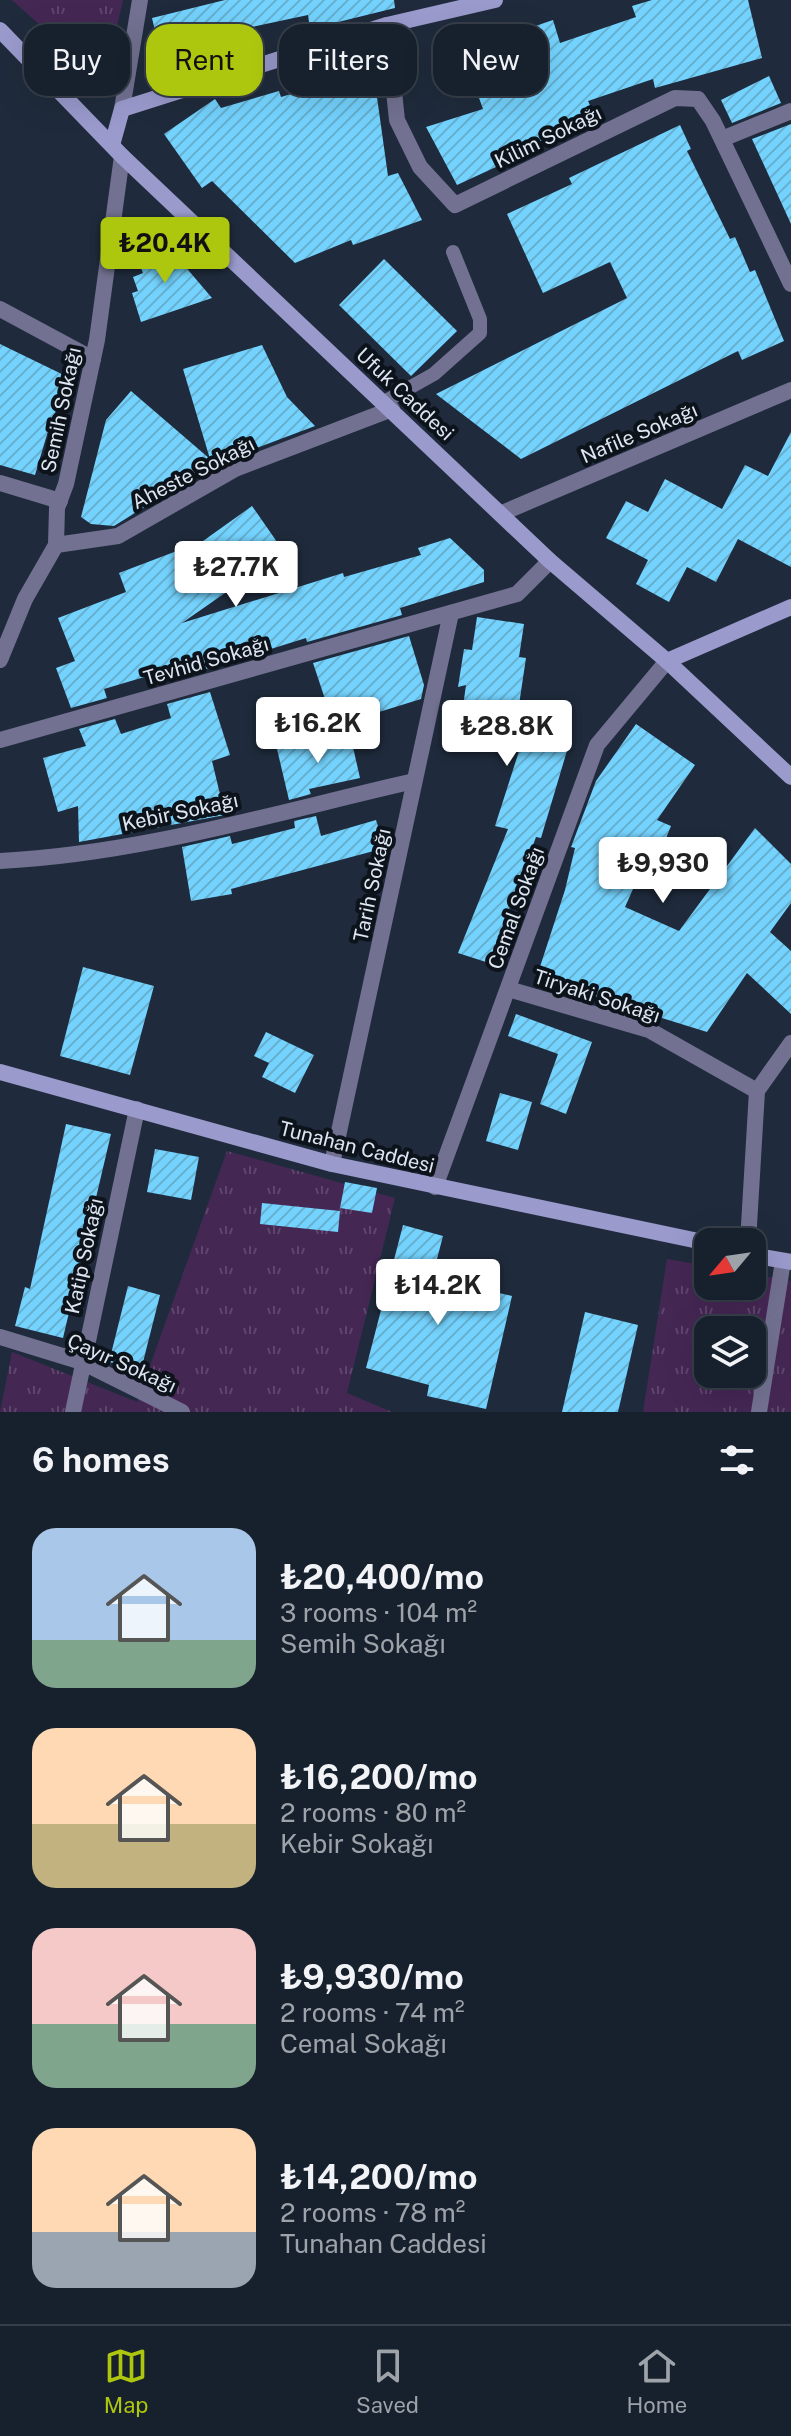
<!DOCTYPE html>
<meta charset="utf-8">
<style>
body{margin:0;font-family:"Public Sans",sans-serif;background:#242d39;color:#f1f3f6;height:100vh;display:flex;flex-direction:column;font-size:30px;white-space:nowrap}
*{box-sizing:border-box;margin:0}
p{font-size:26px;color:#9ea3aa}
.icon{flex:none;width:44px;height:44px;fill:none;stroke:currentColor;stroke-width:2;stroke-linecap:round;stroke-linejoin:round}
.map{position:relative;height:1412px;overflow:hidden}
.drawer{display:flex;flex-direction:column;background:#17202d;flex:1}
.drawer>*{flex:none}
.top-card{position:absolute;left:24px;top:24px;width:744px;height:72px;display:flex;gap:16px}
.needle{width:52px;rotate:241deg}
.controls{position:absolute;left:694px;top:1228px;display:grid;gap:16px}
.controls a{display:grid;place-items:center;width:72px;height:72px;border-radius:16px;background:#17202d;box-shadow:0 8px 32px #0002,0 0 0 2px #363e49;font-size:40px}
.price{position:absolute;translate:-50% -68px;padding:0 18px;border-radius:8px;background:#fff;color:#222;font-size:26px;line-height:52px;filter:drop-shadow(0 2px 4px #0008)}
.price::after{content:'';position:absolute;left:50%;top:48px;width:24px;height:18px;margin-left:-12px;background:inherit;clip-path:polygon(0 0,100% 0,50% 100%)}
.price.current{background:#adc60e;color:#111}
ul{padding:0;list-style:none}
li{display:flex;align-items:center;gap:24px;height:200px;padding:0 32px}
li span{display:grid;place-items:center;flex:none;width:224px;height:160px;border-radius:24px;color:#555}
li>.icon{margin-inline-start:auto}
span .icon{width:96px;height:96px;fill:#fffc;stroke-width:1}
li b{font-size:34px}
h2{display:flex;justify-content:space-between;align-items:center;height:96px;padding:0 32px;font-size:34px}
.chip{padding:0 28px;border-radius:24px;background:#17202d;box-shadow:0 8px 32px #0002,0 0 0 2px #363e49;font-size:28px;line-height:72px}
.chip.current{background:#adc60e;color:#111}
.dock{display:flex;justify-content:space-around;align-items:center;height:112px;border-top:2px solid #363e49;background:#17202d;font-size:22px;color:#9ea3aa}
.dock a{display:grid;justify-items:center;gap:4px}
.dock .current{color:#adc60e}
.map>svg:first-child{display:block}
.grass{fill:url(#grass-tufts);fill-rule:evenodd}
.building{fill:url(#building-hatch)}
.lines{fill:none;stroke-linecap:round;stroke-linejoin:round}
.lane{stroke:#727191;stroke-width:14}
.street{stroke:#727191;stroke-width:16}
.secondary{stroke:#9a9acd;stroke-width:16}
.labels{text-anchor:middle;stroke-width:8;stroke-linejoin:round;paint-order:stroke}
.street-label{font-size:20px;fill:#dee6f1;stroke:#0d131b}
</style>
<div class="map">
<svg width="791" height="1412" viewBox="0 0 791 1412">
<defs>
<pattern id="grass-tufts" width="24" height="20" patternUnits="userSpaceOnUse" patternTransform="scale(2)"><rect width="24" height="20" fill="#452754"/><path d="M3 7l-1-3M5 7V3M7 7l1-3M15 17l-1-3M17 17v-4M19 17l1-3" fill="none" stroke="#5f466d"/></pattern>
<pattern id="building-hatch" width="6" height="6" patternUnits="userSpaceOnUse" patternTransform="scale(2)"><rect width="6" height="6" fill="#73d3fe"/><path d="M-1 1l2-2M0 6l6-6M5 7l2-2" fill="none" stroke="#67b0d0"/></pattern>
</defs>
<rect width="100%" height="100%" fill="#1f2b3c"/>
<g class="grass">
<polygon points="12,0 123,0 104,82"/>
<polygon points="227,1151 395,1198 347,1393 392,1412 0,1412 12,1352 137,1402"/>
<path d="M667 1259 708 1266V1286H752V1274L791 1281V1412H643ZM708 1330H752V1374H708Z"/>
</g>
<g class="building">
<polygon points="225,0 394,0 395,8 310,29 308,15 238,30 241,46 163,65 152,18"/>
<polygon points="652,0 748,0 762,58 655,88 653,79 588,101 594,114 524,154 457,185 426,127 483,109 462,51 553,20 560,43 636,17 632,6"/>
<polygon points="361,73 375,83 388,176 398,173 422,220 353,245 351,240 295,263 212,181 202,188 164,134 215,99 221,108 279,91 281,97"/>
<polygon points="769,76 781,103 732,123 721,100"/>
<polygon points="791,124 791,224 752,139"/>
<polygon points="680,125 691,149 687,151 730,239 735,237 750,272 755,270 784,341 742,360 738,351 521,459 436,394 627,298 610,262 543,293 507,214 572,184 569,178"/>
<polygon points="166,244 212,298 141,322 132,293 138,291 133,277 143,273 136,255"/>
<polygon points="384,259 457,331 411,376 339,305"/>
<polygon points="0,344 72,379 51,421 35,475 0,465"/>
<polygon points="262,345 287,397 315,426 212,465 114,526 91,524 81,517 106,420 131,391 210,459 183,369"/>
<polygon points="791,432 791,567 738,539 716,582 687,567 669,602 636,584 648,560 606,538 626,501 648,512 665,479 722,509 745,465 768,476"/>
<polygon points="252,506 284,552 182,623 343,573 344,577 421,555 418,548 450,538 484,570 484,582 400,608 402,615 307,642 306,638 161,683 158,673 104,689 107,698 71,708 56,668 75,661 58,618 126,592 119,573 203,541"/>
<polygon points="477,617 524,624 519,657 526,658 517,718 572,734 541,838 536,837 489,963 458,953 508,829 495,826 519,751 458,742 466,685 458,687 464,649 472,650"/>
<polygon points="409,636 424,685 421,699 334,726 313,663"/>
<polygon points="210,692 230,755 212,761 225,815 79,842 78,806 58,812 43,758 86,746 79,729 115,719 121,734 171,718 167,704"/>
<polygon points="636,724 695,765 657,820 671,826 660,853 651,849 625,907 679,931 755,828 791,864 791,903 770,932 791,951 791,1014 747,973 707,1032 536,979 565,890 575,848 571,847 596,781"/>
<polygon points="350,734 360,778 309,789 311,794 289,800 277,749"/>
<polygon points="316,816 321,836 376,820 385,848 231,889 232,894 191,901 182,847 230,836 232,844 295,828 294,821"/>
<polygon points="83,967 154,986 130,1075 60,1056"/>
<polygon points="516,1014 592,1042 566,1114 540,1104 558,1054 508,1036"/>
<polygon points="266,1032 314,1055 295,1093 262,1077 269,1063 254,1056"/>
<polygon points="500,1093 532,1102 518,1150 486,1141"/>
<polygon points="66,1124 111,1134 63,1338 15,1326 25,1287 30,1289"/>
<polygon points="155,1149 199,1157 191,1200 147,1192"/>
<polygon points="345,1182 377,1188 372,1213 340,1208"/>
<polygon points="262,1203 340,1211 338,1232 260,1224"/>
<polygon points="403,1225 443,1236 432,1278 512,1296 486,1409 427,1396 429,1385 366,1368"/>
<polygon points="128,1286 160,1295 141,1370 109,1362"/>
<polygon points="585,1312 638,1325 618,1412 562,1412"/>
</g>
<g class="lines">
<polyline class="lane" points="384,402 434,374 480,333 480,319 453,252"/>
<g class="street">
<polyline points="387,25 397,120 420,167 455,205 675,98 698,99 713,121 791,284"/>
<polyline points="122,109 140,0"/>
<polyline points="722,139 791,111"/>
<polyline points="0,309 93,359"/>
<polyline points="0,483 60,501"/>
<polyline points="502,513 791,390"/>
<polyline points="56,545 118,536 235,469 392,409"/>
<polyline points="0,660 25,599 56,545 57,508 66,484 97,340 122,156"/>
<polyline points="0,740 517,594 550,561"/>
<path d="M0 861C140 854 278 812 414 781"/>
<polyline points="508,989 649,1030 757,1091"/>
<polyline points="332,1164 451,613"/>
<polyline points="435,1187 597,745 667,661"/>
<polyline points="748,1242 757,1091 791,1043"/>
<polyline points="0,1337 82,1362 182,1412"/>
<polyline points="73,1412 137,1109"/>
<polyline points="759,1412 783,1261"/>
</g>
<g class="secondary">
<polyline points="0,30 122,156 550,561 667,661 791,777"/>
<polyline points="112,145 122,109 387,25 495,0"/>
<polyline points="667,661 791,607"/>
<polyline points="0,1072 332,1164 708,1243"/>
<polyline points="752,1255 791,1262"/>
</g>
</g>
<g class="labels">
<g class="street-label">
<text transform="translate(548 137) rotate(-26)" y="7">Kilim Sokağı</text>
<text transform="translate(405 394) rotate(43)" y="7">Ufuk Caddesi</text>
<text transform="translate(61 410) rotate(-78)" y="7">Semih Sokağı</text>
<text transform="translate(639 433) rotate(-23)" y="7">Nafile Sokağı</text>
<text transform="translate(193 473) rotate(-27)" y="7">Aheste Sokağı</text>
<text transform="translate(206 661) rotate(-16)" y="7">Tevhid Sokağı</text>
<text transform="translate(180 812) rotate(-12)" y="7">Kebir Sokağı</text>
<text transform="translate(372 885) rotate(-78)" y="7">Tarih Sokağı</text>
<text transform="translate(516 908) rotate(-70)" y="7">Cemal Sokağı</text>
<text transform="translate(597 996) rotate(18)" y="7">Tiryaki Sokağı</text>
<text transform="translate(357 1147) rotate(14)" y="7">Tunahan Caddesi</text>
<text transform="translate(84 1256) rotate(-78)" y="7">Katip Sokağı</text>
<text transform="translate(122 1363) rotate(24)" y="7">Çayır Sokağı</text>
</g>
</g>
</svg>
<div class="controls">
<a><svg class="needle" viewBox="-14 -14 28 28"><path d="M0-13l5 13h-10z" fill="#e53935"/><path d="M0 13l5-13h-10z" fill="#9ea3aa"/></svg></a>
<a><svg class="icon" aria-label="layers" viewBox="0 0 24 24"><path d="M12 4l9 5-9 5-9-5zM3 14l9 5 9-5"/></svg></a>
</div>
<b class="price current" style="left:165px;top:285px">₺20.4K</b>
<b class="price" style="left:236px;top:609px">₺27.7K</b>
<b class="price" style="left:318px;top:765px">₺16.2K</b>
<b class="price" style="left:507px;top:768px">₺28.8K</b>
<b class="price" style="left:663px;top:905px">₺9,930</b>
<b class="price" style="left:438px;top:1327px">₺14.2K</b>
<div class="top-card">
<a class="chip">Buy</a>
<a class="chip current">Rent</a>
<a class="chip">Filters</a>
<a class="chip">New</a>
</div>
</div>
<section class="drawer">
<h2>6 homes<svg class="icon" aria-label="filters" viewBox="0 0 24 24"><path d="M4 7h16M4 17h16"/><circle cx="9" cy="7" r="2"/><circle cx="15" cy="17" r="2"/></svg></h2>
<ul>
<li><span style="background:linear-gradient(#a9c7e8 70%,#7fa58c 0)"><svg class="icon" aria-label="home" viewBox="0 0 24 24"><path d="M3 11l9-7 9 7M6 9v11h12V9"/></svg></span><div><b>₺20,400/mo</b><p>3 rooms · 104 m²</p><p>Semih Sokağı</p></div></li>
<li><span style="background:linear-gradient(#ffd9b3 60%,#c2b280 0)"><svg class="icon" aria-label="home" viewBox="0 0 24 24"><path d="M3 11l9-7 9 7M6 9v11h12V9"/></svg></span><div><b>₺16,200/mo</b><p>2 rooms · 80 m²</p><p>Kebir Sokağı</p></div></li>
<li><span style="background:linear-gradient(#f6c9c9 60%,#7fa58c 0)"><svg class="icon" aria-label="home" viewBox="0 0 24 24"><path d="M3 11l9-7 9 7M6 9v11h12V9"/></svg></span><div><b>₺9,930/mo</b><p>2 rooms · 74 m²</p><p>Cemal Sokağı</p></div></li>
<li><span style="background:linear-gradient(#ffd9b3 65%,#9aa5b1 0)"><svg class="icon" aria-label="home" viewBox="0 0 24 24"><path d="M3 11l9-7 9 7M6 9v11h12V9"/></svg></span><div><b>₺14,200/mo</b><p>2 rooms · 78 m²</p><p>Tunahan Caddesi</p></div></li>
</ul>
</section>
<nav class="dock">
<a class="current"><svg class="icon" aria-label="map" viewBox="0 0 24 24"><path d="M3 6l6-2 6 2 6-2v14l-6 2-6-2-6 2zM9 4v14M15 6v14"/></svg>Map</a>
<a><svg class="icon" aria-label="saved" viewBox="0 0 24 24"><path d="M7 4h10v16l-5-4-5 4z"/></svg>Saved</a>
<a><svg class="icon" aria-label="home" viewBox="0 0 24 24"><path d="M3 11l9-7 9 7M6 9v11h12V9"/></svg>Home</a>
</nav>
